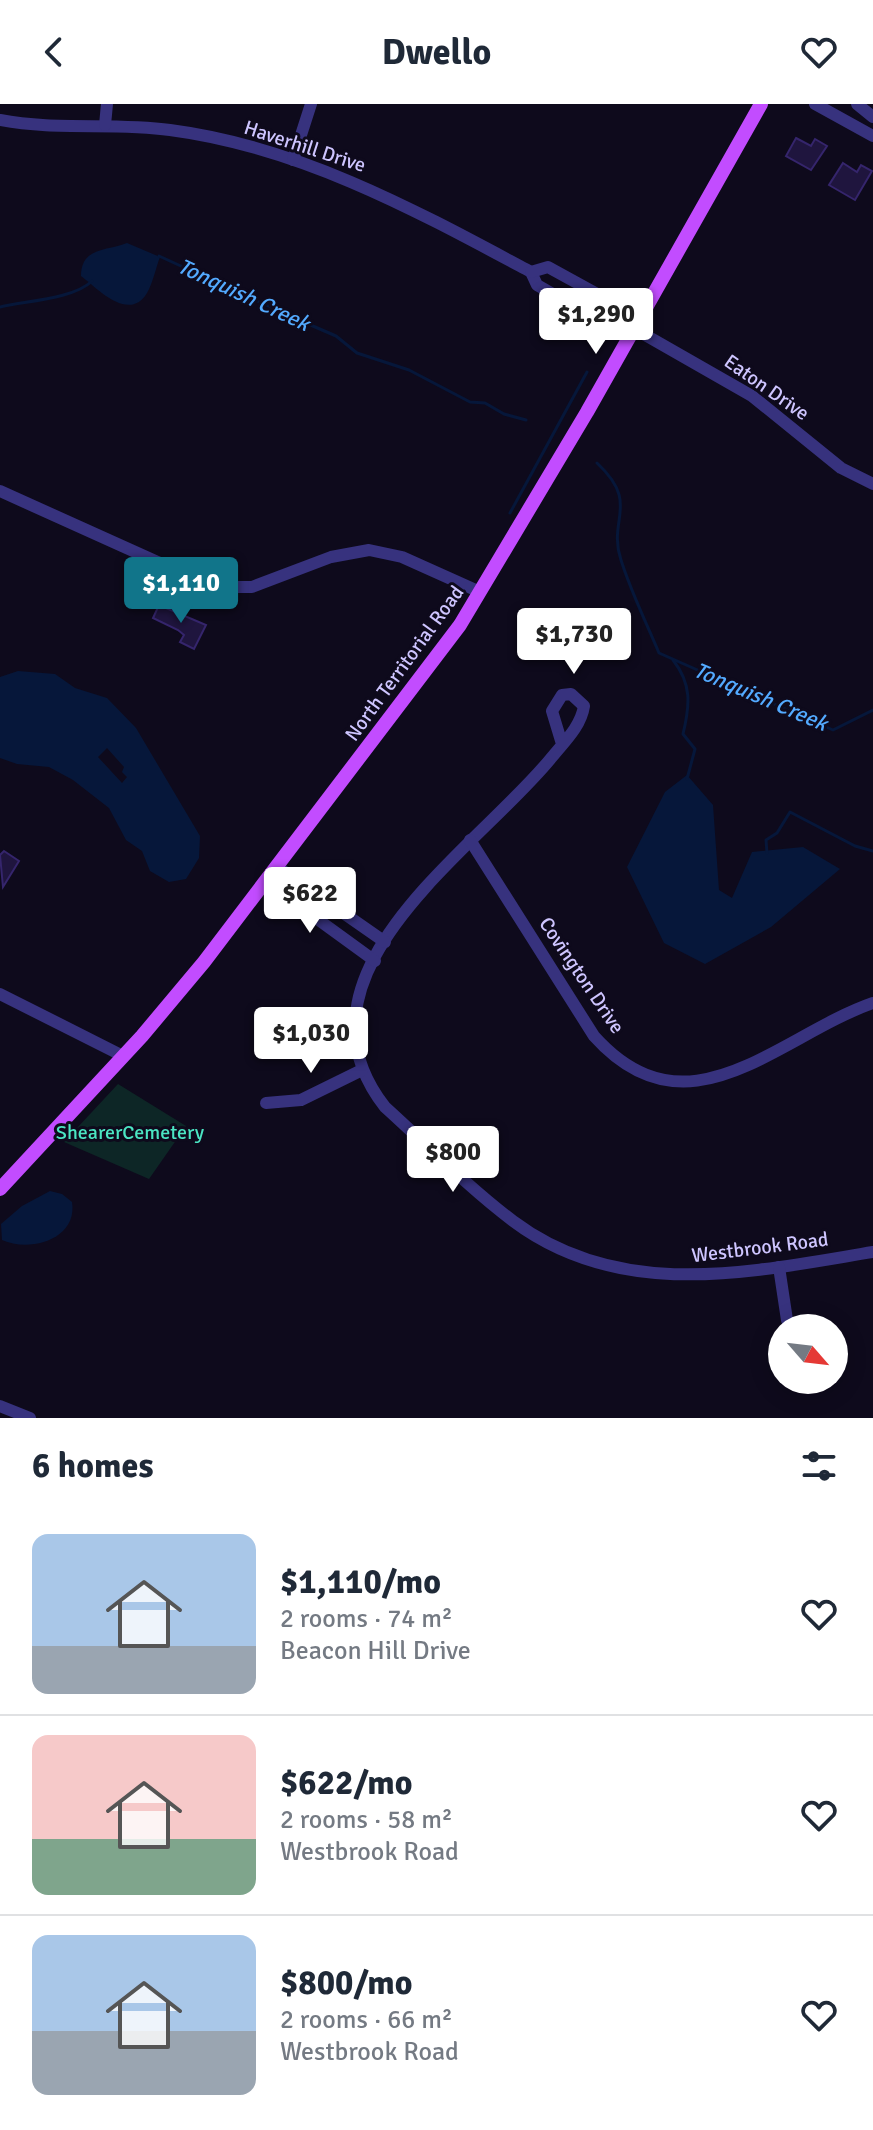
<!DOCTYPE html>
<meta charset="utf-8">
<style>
body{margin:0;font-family:Signika,sans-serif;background:#f2f2f3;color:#1f2937;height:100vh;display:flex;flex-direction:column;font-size:30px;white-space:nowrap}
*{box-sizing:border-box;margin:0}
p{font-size:26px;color:#747a83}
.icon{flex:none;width:44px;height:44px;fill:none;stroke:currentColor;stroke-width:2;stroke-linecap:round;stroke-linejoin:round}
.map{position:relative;height:1314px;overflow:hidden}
.panel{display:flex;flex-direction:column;background:#fff;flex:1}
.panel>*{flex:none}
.needle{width:52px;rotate:118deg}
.fabs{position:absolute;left:768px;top:1210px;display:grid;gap:16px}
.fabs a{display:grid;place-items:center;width:80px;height:80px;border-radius:50%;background:#fff;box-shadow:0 4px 20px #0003;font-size:40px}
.price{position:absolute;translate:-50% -68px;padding:0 18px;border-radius:8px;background:#fff;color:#222;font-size:26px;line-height:52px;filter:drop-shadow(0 2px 4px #0008)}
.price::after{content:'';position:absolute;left:50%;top:48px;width:24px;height:18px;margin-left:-12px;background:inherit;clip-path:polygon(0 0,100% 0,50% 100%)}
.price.current{background:#11758a;color:#fff}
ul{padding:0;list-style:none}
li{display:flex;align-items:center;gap:24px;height:200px;padding:0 32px}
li+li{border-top:2px solid #e0e1e3}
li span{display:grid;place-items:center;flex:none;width:224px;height:160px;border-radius:16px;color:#555}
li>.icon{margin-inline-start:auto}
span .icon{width:96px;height:96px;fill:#fffc;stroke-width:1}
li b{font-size:34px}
h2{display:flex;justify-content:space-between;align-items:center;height:96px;padding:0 32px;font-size:34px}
header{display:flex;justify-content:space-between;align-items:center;height:104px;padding:0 32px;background:#fff;font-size:36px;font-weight:700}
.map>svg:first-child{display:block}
.green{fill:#0d2626}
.water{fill:#06173a;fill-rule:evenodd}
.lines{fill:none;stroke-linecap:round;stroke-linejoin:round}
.stream{stroke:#06173a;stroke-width:3}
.building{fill:#1f153e;stroke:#35256c;stroke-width:2}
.minor{stroke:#37327e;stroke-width:12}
.major{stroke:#c24cff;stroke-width:14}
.labels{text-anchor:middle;stroke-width:6;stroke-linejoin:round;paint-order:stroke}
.street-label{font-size:20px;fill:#cec5ff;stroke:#0e0a1c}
.park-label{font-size:20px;fill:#4be5c3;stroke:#0e0a1c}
.water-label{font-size:22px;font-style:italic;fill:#53aaff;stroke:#0e0a1c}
</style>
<header><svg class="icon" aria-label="back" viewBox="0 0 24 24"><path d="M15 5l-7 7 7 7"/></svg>Dwello<svg class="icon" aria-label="heart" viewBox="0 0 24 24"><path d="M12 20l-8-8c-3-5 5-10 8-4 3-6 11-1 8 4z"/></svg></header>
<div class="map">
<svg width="873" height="1314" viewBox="0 0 873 1314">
<rect width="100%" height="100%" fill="#0e0a1c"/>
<polygon class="green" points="118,980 186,1022 149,1075 64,1038"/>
<g class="water">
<path d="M127 139 160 153C156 163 153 179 147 189 129 219 97 184 81 172 81 143 107 147 127 139Z"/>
<path d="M18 567 55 570 75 584 107 594 136 624 200 732 199 754 186 775 169 778 150 767 142 747 126 736 109 704 73 676 49 663 17 660 0 654V573ZM107 644 124 663 122 668 127 673 122 679 98 653Z"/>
<polygon points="687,671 713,701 719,786 732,794 752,748 803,743 840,765 771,823 705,860 664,839 627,763 665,688"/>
<path d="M50 1087 62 1090 72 1098C78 1135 30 1149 2 1136L1 1120 22 1102Z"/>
</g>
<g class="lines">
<g class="stream">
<polyline points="159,152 279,207 289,207 299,216 336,232 357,249 409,266 470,298 485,299 504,310 526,316"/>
<path d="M0 203C25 197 74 195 92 177"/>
<path d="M597 359C641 400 607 415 621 456 631 488 646 518 659 549L833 626 873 606"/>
<polyline points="510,409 587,268"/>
<path d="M673 556C692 580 690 601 683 630L695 645 687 675"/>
<polyline points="767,749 766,736 777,729 790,708 855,742 873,747"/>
</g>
</g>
<g class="building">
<polygon points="796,34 811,42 815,35 827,42 811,66 786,52"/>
<polygon points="843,59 857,68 861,61 872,67 855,96 829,81"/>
<polygon points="159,501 206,521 194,545 180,538 184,531 178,526 153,514"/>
<polygon points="4,747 19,757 3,783 0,751"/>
</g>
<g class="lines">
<g class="minor">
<polyline points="815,0 873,32"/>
<polyline points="857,0 873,13"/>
<path d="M0 16C56 27 114 18 170 26 301 43 417 107 531 168L537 181 628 233"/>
<polyline points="105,21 107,0"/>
<polyline points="293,56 311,0"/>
<polyline points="531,168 548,163 639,213"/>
<polyline points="633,224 752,292 841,364 873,380"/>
<polyline points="0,387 213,483 252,483 331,453 369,446 402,453 480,488"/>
<path d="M562 640 552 607 562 591 571 590 584 602C581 622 565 637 552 653 478 745 280 869 385 1003 427 1041 468 1083 513 1117 621 1198 751 1168 873 1148"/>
<path d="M470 736 594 932C688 1037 778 932 873 899"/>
<polyline points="276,762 385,838"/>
<polyline points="265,777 375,857"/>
<polyline points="0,890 123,952"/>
<polyline points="266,999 301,996 362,966"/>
<polyline points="779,1163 787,1216 792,1224"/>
<polyline points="782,1230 775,1249 782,1259"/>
<polyline points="0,1302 30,1314"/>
</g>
<polyline class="major" points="0,1085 142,932 204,858 460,521 587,308 761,0"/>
</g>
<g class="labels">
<g class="street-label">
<text transform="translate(305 42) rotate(18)" y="7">Haverhill Drive</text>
<text transform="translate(767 283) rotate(35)" y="7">Eaton Drive</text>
<text transform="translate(404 559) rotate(-54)" y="7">North Territorial Road</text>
<text transform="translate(582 871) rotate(56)" y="7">Covington Drive</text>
<text transform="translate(760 1143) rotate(-7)" y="7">Westbrook Road</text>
</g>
<g class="park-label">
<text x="130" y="1035">ShearerCemetery</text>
</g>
<g class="water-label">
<text transform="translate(244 190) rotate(25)" y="8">Tonquish Creek</text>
<text transform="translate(761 592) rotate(23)" y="8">Tonquish Creek</text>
</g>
</g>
</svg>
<div class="fabs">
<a><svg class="needle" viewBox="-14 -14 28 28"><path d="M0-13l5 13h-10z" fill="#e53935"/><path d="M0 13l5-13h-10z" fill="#747a83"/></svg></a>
</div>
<b class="price" style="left:596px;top:252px">$1,290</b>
<b class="price current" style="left:181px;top:521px">$1,110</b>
<b class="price" style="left:574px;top:572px">$1,730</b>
<b class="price" style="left:310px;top:831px">$622</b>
<b class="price" style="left:311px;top:971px">$1,030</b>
<b class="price" style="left:453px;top:1090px">$800</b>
</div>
<section class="panel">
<h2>6 homes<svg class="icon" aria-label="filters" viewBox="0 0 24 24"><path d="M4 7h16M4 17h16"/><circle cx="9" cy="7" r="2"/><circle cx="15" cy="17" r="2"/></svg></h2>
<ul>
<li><span style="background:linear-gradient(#a9c7e8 70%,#9aa5b1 0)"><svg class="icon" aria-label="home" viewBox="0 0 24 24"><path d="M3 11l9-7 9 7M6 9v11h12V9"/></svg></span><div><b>$1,110/mo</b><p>2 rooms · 74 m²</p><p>Beacon Hill Drive</p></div><svg class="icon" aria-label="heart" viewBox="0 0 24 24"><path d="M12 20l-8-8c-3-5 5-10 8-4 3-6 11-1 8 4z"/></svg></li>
<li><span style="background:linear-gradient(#f6c9c9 65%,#7fa58c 0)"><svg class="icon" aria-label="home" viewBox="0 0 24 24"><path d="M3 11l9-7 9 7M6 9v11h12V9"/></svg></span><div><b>$622/mo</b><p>2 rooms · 58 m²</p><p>Westbrook Road</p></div><svg class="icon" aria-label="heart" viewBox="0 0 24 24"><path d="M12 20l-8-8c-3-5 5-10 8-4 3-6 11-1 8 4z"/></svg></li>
<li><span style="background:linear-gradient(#a9c7e8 60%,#9aa5b1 0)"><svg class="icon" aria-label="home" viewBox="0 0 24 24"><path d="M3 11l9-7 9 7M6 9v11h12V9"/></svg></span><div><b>$800/mo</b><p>2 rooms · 66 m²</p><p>Westbrook Road</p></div><svg class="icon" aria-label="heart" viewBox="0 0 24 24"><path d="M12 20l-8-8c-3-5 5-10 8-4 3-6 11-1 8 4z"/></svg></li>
</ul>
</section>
